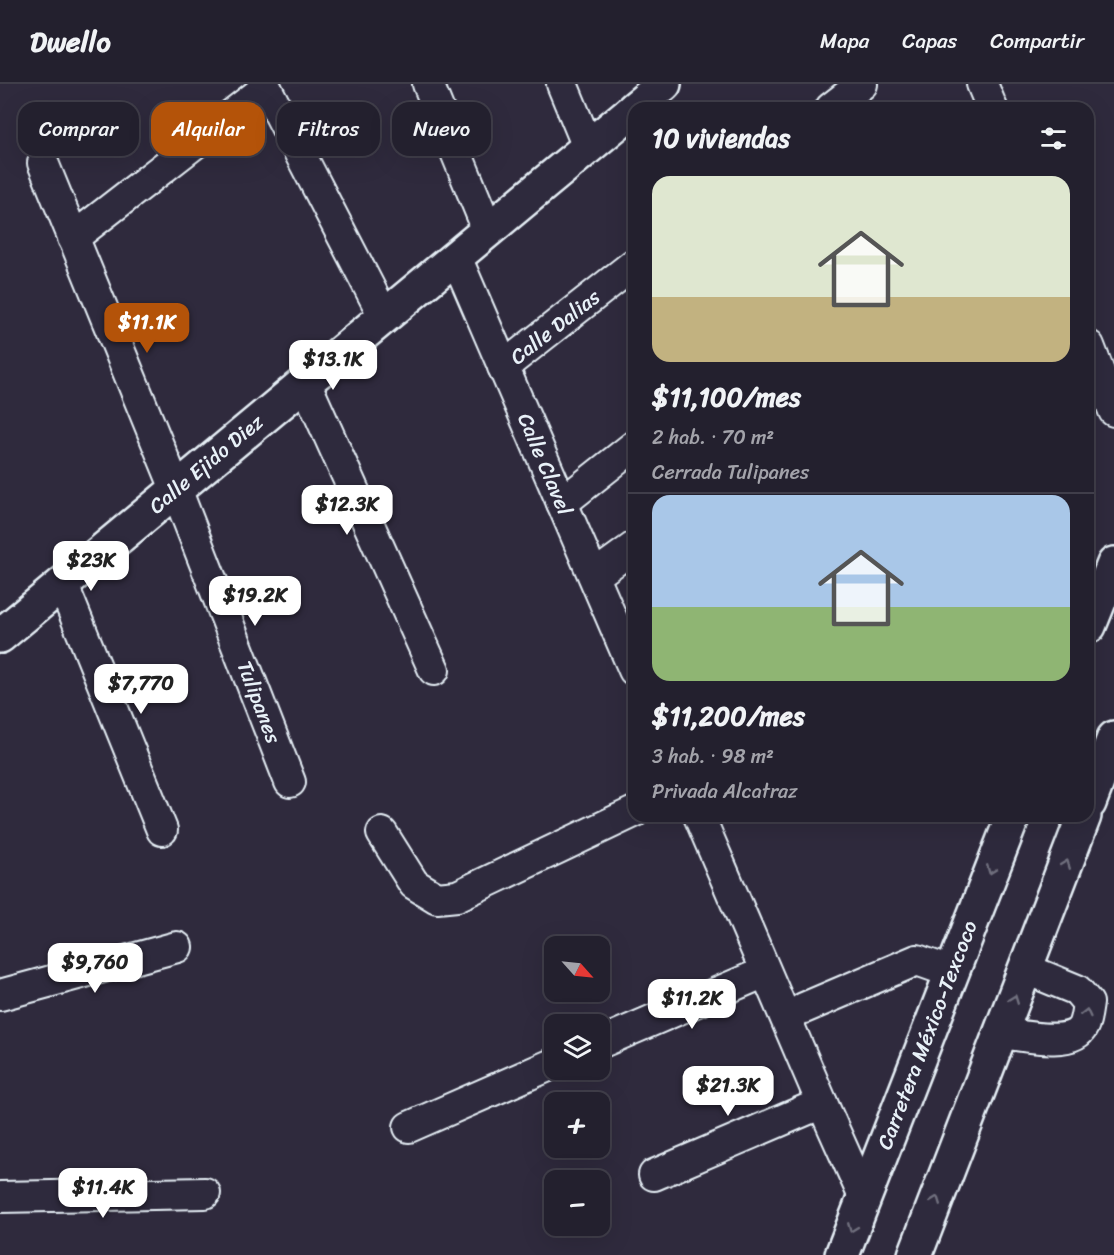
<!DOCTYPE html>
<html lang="es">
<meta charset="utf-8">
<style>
body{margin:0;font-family:Sriracha,sans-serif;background:#2b2836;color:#f1f3f6;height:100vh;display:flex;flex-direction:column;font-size:22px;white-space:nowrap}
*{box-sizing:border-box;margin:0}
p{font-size:20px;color:#a3a3aa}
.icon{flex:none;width:33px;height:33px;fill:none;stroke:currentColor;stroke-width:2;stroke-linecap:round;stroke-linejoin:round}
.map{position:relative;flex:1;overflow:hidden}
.panel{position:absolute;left:628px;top:18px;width:466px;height:720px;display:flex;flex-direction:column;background:#23202e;border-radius:18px;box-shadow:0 6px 24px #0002,0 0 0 2px #403e4a}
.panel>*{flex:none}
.guide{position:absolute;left:18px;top:18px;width:520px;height:54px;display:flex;gap:12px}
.needle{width:39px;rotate:117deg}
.controls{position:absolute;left:544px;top:852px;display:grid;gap:12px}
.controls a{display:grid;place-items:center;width:66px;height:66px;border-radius:12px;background:#23202e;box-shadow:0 6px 24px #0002,0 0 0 2px #403e4a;font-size:30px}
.price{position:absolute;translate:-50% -51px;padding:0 14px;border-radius:12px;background:#fff;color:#222;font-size:20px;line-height:39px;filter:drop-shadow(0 2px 3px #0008)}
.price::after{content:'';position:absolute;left:50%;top:36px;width:18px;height:14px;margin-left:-9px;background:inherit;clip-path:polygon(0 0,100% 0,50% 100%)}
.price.selected{background:#b45309;color:#fff}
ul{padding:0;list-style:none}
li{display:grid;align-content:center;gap:12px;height:318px;padding:0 24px}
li+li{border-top:2px solid #403e4a}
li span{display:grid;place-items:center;height:186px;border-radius:18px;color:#555}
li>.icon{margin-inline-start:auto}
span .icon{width:108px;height:108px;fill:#fffc;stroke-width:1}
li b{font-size:26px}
h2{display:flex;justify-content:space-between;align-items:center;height:72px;padding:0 24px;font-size:26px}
.tag{padding:0 21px;border-radius:18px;background:#23202e;box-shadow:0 6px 24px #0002,0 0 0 2px #403e4a;font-size:21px;line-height:54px}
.tag.selected{background:#b45309;color:#fff}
header{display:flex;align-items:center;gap:36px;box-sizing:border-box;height:84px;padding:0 30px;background:#23202e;border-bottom:2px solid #403e4a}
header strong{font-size:28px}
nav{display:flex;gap:33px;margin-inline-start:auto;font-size:21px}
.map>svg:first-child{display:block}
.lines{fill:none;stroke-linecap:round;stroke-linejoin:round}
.minor-casing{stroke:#e8f1f8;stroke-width:34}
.major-casing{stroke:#e8f1f8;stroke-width:38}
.highway-casing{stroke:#e8f1f8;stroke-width:38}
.minor{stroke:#2f2a3d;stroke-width:30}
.major{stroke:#2f2a3d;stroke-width:33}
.highway{stroke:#2f2a3d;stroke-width:33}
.oneway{stroke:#70707e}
.labels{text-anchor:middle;stroke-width:5;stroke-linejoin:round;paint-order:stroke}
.street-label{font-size:21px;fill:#e8f1f8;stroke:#2f2a3d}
</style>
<header>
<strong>Dwello</strong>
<nav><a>Mapa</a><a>Capas</a><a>Compartir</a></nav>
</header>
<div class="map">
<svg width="1114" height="1171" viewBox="0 0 1114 1171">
<rect width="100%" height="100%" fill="#2f2a3d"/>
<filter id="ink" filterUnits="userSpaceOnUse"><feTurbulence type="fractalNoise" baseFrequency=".0167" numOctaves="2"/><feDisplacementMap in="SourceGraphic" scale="12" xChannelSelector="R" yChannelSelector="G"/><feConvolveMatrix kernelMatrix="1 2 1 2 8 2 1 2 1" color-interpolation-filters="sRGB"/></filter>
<g filter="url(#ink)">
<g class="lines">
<defs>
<g id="minor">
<polyline points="264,0 384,232"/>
<polyline points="428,0 488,146"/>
<polyline points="562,0 588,63"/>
<polyline points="982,0 992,24"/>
<polyline points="831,24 862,0"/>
<polyline points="43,79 176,405 290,698"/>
<polyline points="73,154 266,4"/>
<polyline points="456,173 634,586"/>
<polyline points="1089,262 1114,327"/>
<polyline points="503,283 634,180"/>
<polyline points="305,298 434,586"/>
<polyline points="562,419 634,362"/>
<polyline points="594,492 634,463"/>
<polyline points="62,499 162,746"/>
<polyline points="699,732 822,1019 864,1113"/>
<polyline points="382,749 414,800 437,814 457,812 634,728"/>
<polyline points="0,911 177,863"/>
<polyline points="804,924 917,876 951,888"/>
<path d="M1001 949C1020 951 1073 964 1083 942 1086 936 1087 926 1088 919L1077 906 1026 885"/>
<polyline points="600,959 765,888"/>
<polyline points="409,1043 555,979"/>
<polyline points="654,1091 822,1019"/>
<polyline points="0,1113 205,1109"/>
</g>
<g id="major">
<polyline points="635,24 664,0"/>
<polyline points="0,552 634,25"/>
</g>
<g id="highway">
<polyline points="1089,542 1114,480"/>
<polyline points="1089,719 1114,654"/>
<polyline points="842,1171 1013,732"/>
<polyline points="915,1171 1084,732"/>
</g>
</defs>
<use href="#minor" class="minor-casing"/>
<use href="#major" class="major-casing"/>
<use href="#highway" class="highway-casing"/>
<use href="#minor" class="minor"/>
<use href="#major" class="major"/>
<use href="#highway" class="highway"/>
</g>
<defs><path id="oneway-chevron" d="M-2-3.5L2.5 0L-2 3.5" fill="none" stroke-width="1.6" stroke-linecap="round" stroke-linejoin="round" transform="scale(1.5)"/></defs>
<g class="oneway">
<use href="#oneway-chevron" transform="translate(1066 780) rotate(-69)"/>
<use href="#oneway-chevron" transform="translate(991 786) rotate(111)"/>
<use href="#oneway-chevron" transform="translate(1014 915) rotate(-69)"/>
<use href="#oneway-chevron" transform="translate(1086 929) rotate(-77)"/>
<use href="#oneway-chevron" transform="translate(936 1116) rotate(-69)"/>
<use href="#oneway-chevron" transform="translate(852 1144) rotate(111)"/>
</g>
</g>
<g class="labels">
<g class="street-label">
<text transform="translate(555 243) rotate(-38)" y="7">Calle Dalias</text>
<text transform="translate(206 380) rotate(-40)" y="7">Calle Ejido Diez</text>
<text transform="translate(545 380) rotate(67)" y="7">Calle Clavel</text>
<text transform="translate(259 618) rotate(69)" y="7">Tulipanes</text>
<text transform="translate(927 951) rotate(-69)" y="7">Carretera México-Texcoco</text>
</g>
</g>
</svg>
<div class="controls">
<a><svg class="needle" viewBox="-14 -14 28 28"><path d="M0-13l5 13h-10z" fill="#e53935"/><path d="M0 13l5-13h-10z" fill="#a3a3aa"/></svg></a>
<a><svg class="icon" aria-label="layers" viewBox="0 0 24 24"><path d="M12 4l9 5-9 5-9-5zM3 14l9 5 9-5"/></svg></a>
<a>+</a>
<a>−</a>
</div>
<b class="price selected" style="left:147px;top:270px">$11.1K</b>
<b class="price" style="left:333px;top:307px">$13.1K</b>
<b class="price" style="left:347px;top:452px">$12.3K</b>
<b class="price" style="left:91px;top:508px">$23K</b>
<b class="price" style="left:255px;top:543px">$19.2K</b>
<b class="price" style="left:141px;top:631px">$7,770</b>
<b class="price" style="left:95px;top:910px">$9,760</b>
<b class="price" style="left:692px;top:946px">$11.2K</b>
<b class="price" style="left:728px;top:1033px">$21.3K</b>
<b class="price" style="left:103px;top:1135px">$11.4K</b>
<div class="guide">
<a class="tag">Comprar</a>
<a class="tag selected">Alquilar</a>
<a class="tag">Filtros</a>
<a class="tag">Nuevo</a>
</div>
<section class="panel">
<h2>10 viviendas<svg class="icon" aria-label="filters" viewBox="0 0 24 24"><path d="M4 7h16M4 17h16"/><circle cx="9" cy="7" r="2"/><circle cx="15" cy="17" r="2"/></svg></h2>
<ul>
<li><span style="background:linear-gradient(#dfe7d0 65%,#c2b280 0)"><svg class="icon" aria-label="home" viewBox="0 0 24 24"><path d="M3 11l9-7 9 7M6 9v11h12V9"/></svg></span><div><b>$11,100/mes</b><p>2 hab. · 70 m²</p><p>Cerrada Tulipanes</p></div></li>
<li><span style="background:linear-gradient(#a9c7e8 60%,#8fb573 0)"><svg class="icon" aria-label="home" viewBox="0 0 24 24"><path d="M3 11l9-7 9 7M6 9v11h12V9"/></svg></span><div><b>$11,200/mes</b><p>3 hab. · 98 m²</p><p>Privada Alcatraz</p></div></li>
</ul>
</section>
</div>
